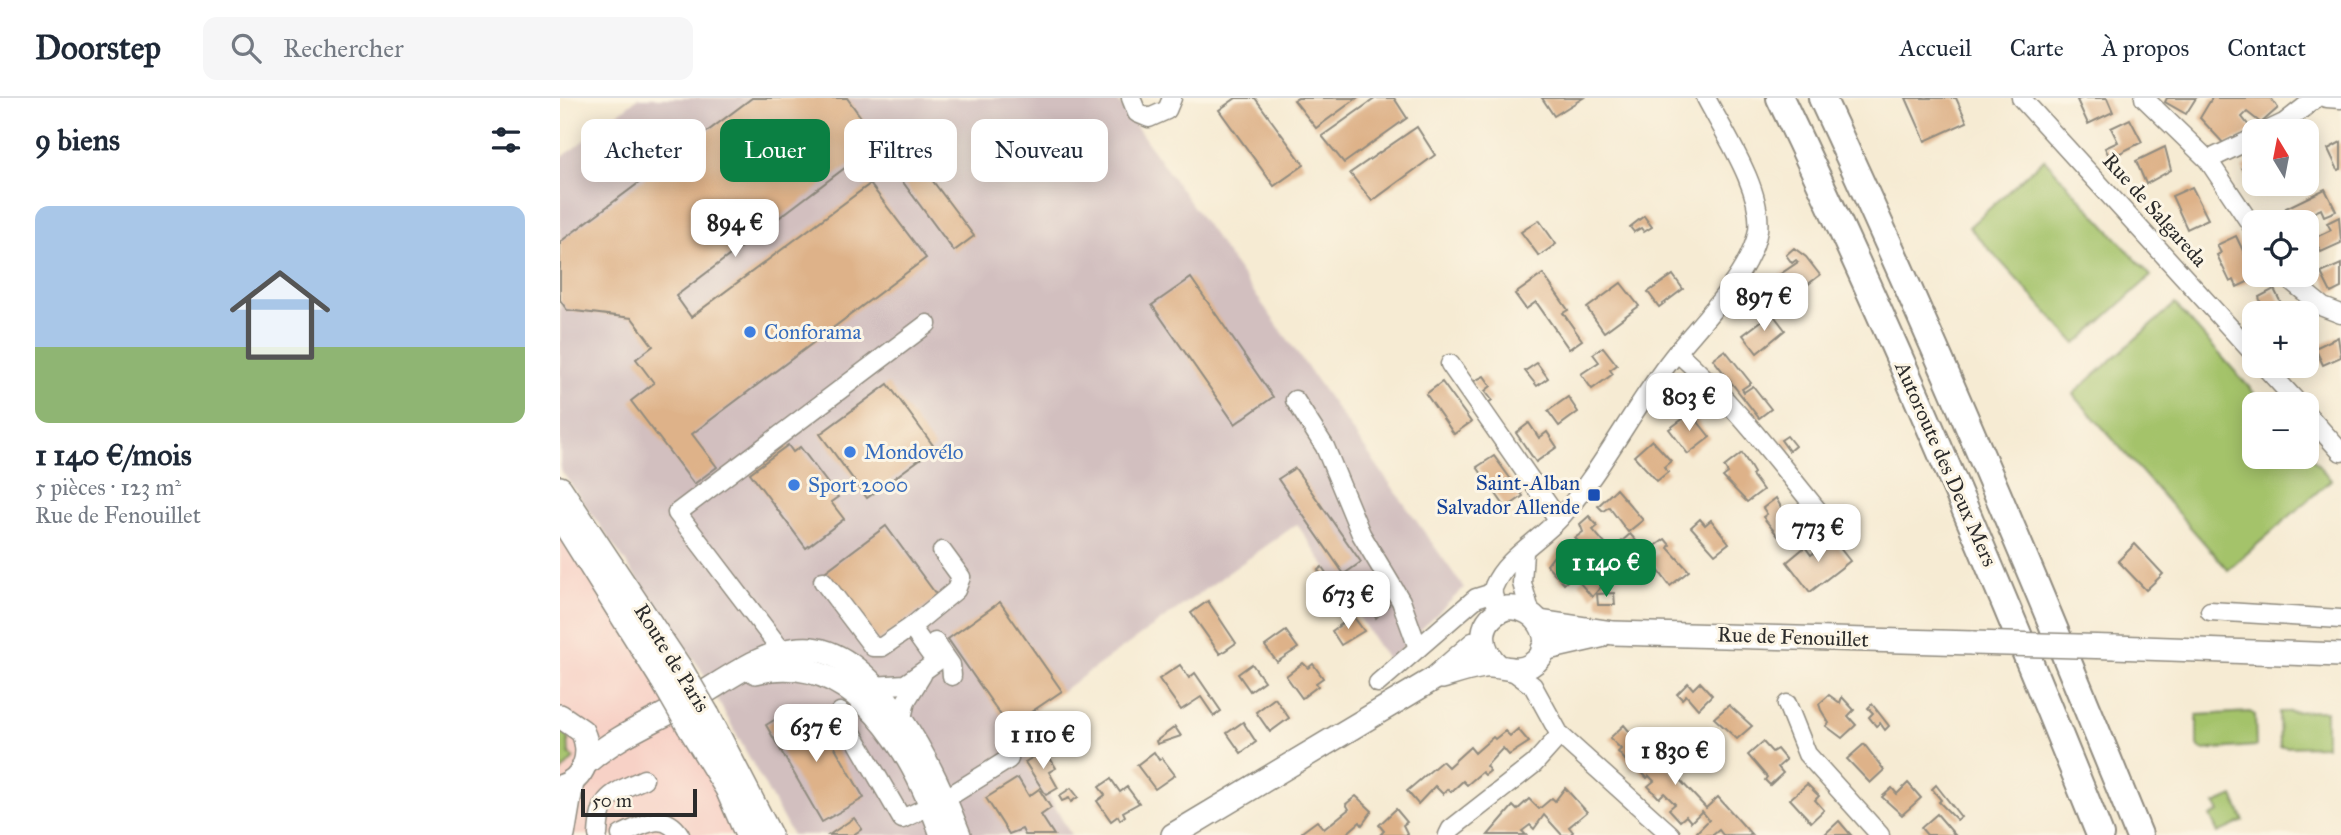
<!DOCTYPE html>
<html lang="fr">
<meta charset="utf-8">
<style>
body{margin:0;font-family:"IM FELL Great Primer",serif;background:#f6f6f7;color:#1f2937;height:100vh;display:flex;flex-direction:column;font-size:26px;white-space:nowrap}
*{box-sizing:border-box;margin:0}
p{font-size:23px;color:#747a83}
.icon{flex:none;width:38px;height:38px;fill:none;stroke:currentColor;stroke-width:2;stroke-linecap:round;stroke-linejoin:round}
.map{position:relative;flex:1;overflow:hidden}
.details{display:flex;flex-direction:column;background:#fff;width:560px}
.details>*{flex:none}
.hud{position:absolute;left:21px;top:21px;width:665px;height:63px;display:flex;gap:14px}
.needle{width:46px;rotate:350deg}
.tools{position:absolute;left:1682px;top:21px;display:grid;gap:14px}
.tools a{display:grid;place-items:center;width:77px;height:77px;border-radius:14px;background:#fff;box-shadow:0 4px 18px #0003;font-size:35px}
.scale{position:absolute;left:21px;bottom:18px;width:116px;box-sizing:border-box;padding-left:7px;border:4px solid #2b2b2b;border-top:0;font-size:19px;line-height:24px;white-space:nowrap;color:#2b2b2b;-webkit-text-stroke:5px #fcf5e5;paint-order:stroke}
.price{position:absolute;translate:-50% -60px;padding:0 16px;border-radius:14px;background:#fff;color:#222;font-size:23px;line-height:46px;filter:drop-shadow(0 2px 4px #0008)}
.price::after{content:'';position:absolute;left:50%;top:42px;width:21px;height:16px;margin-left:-10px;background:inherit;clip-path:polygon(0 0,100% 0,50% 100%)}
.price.active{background:#0b8043;color:#fff}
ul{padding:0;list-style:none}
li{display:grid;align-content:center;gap:14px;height:371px;padding:0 35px}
li span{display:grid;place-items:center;height:217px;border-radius:14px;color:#555}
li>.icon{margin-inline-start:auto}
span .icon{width:126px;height:126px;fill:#fffc;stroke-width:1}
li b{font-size:30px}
h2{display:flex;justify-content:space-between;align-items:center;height:84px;padding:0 35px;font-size:30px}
.chip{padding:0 24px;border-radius:14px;background:#fff;box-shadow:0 4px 18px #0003;font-size:24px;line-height:63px}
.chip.active{background:#0b8043;color:#fff}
header{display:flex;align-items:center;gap:42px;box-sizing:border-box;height:98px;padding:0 35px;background:#fff;border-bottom:2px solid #e0e1e3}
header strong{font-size:33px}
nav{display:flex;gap:38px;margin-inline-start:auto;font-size:24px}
.search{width:490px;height:63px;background:#f6f6f7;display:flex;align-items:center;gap:18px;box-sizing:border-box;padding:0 24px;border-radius:14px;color:#747a83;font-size:26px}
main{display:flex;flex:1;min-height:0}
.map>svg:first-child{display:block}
.built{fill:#f7d1c6}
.industrial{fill:#d2bfbf}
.green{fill:#a4c36b;stroke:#68774b;stroke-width:2}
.building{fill:#deb289}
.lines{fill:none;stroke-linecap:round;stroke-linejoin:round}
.minor-casing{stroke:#908b7f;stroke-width:21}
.major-casing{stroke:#908b7f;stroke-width:26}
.highway-casing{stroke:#908b7f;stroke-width:30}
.minor{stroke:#fff;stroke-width:18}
.major{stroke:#fff;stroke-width:23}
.highway{stroke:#fff;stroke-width:26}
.major-bridge-casing{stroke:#908b7f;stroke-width:26;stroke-linecap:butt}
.major-bridge{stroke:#fff;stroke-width:23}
.shop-dot{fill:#3f7fe0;stroke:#fcf5e5;stroke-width:2.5}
.transit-dot{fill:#1a4fb4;stroke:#fcf5e5;stroke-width:2.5}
.labels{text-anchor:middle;stroke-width:6;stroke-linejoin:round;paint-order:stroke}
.street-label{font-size:21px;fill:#2b2b2b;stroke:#fcf5e5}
.shop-label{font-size:21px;fill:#366cbe;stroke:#fcf5e5;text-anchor:start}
.transit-label{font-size:21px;fill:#164399;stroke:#fcf5e5;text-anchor:end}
</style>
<header>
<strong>Doorstep</strong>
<div class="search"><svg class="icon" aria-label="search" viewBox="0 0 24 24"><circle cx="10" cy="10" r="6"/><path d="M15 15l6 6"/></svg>Rechercher</div>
<nav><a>Accueil</a><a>Carte</a><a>À propos</a><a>Contact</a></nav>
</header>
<main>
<section class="details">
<h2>9 biens<svg class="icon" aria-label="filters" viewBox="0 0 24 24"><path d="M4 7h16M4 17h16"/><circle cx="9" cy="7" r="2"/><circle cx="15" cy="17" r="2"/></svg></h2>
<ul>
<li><span style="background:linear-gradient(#a9c7e8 65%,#8fb573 0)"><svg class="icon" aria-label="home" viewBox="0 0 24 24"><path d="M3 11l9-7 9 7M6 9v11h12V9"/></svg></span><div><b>1 140 €/mois</b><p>5 pièces · 123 m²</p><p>Rue de Fenouillet</p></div></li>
</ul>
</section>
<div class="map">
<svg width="1781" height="737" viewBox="0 0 1781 737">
<rect width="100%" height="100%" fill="#fcf5e5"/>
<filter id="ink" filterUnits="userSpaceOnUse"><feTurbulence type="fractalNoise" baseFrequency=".0143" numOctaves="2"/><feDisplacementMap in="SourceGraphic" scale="14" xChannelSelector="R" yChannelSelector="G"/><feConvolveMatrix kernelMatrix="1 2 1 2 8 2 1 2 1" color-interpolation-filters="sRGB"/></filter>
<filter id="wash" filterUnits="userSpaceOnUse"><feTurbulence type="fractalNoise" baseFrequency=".00686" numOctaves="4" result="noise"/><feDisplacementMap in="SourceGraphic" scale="28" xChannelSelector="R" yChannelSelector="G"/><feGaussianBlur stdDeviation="1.57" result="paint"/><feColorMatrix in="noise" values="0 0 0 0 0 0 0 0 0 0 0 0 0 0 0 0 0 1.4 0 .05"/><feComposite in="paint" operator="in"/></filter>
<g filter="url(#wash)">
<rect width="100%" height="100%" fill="#f6ebd3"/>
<polygon class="built" points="0,419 187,737 0,737"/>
<polygon class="industrial" points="78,0 556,0 904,490 828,563 737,426 450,630 511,737 232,737 140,570 0,371 0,61"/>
<g class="green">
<polygon points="1484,61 1591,178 1516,246 1409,129"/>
<polygon points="1615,206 1704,306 1694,306 1694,359 1746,359 1747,354 1771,382 1668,472 1513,296"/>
<polygon points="1766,613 1766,648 1720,649 1719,614"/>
<polygon points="1690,614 1695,617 1696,648 1642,652 1637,648 1637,617"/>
<polygon points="0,631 8,636 9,656 14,660 0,675"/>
<polygon points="1673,698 1684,723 1658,735 1650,718 1659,714 1655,706"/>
</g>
<g id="blocks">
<g class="building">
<polygon points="192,0 287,0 319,44 116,198 131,219 310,86 366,160 132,336 157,369 134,386 71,303 94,285 76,261 93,248 72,220 7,212 0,202 0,144"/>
<polygon points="676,0 695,0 744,67 714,88 659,12"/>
<polygon points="738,0 797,0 756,30 734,2"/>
<polygon points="816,0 834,0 847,20 784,65 762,38"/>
<polygon points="982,0 1023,0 994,18"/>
<polygon points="1346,0 1396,0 1407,24 1365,43"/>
<polygon points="1522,0 1547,0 1553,14 1528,26 1517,2"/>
<polygon points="1607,0 1636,0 1626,16 1605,4"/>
<polygon points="1652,0 1711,0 1718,10 1701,25 1687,14 1682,19 1693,33 1665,47 1640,20"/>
<polygon points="1570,21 1582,44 1550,60 1545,50 1558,44 1551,30"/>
<polygon points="857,29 875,57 812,103 790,75"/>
<polygon points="1781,44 1781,71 1778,72 1768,51"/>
<polygon points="1605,49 1611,72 1586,86 1576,63"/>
<polygon points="351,54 414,138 394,153 331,68"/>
<polygon points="1694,64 1694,86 1705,86 1695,91 1682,70"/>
<polygon points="1632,89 1648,121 1627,131 1612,98"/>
<polygon points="1765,91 1776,113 1764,118 1761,111 1744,119 1747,124 1733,124 1726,110"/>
<polygon points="1084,118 1092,129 1084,134 1081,130 1074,134 1070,129"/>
<polygon points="1779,119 1781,145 1761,154 1754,140 1771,132 1767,125"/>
<polygon points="979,122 996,146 979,158 961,134"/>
<polygon points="1676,138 1696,180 1677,189 1674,182 1670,184 1657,157 1661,155 1657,147"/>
<polygon points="1234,150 1246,159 1260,177 1234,197 1219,177 1238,164 1236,162 1232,165 1226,157"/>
<polygon points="1781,166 1781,190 1771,195 1761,175"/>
<polygon points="983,176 1008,212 1003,215 1022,242 1009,251 976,204 966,211 955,196"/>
<polygon points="1113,177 1123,191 1099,209 1088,194"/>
<polygon points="631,180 713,299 675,326 592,207"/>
<polygon points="1061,185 1079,208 1044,234 1027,210"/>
<polygon points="1714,191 1724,211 1704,215 1699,199"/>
<polygon points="1212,215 1225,232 1197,255 1183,237"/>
<polygon points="1778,239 1781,259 1763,267 1755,250"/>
<polygon points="1043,249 1057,267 1050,272 1053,276 1032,291 1021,276 1039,264 1033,256"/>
<polygon points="1165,252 1191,285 1182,291 1184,294 1193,288 1211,311 1199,320 1153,261"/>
<polygon points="977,265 988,280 977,288 965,273"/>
<polygon points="924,278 931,288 925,293 932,302 928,305 912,284"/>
<polygon points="882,284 911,324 894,336 866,296"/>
<polygon points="328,286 375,350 307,400 260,336"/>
<polygon points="1008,299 1018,314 999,328 988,313"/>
<polygon points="1131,315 1150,339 1128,356 1109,331"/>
<polygon points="969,325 979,340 987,334 997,349 976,364 956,335"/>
<polygon points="1227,338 1235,348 1229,353 1221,342"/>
<polygon points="1092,342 1111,363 1104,369 1108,374 1097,383 1074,358"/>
<polygon points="228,347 233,354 240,349 278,399 271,404 284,421 246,450 190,375"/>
<polygon points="1182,355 1194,375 1192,377 1203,392 1187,404 1163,379 1168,375 1164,369"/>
<polygon points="934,358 963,398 946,410 917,369"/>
<polygon points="735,370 801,464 784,476 718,381"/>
<polygon points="1056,391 1083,422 1068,434 1049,409 1043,413 1038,408"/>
<polygon points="1216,400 1231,427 1218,438 1203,419 1207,416 1203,410"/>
<polygon points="1029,418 1038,428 1033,432 1046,447 1033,459 1015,440 1023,434 1020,426"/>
<polygon points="1140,421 1145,427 1151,422 1169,445 1155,456 1131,429"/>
<polygon points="326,428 378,499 318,543 266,473"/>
<polygon points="1070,436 1079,446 1071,455 1061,444"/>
<polygon points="1272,440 1290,463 1250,494 1227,464 1245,449 1251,457"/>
<polygon points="1105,441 1110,447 1108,450 1129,473 1110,488 1090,461 1099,455 1094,449"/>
<polygon points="1003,446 1010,454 1005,458 1018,473 1004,486 987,467"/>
<polygon points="1575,446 1603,476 1586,492 1558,463"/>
<polygon points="1044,468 1053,476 1032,499 1019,484 1034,472 1036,475"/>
<polygon points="762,469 780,495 773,499 761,485 765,483 758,472"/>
<polygon points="820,494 829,507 816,520 805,504"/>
<polygon points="1054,495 1055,507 1038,507 1037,496"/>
<polygon points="648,503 676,545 660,556 631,515"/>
<polygon points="440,504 502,593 449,629 388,541"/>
<polygon points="793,518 804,533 781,547 772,533"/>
<polygon points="726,533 738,550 717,564 705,548"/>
<polygon points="743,565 748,570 753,566 763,580 756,585 758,588 742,600 726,578"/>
<polygon points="692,566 704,583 690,593 678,576"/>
<polygon points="620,567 629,580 635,575 661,613 654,618 641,599 621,612 599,581"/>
<polygon points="1140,584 1152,597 1138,611 1126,597 1122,601 1117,596 1128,585 1133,591"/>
<polygon points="1269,597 1280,605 1282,599 1294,612 1288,618 1296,627 1282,640 1266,628 1269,625 1261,612 1259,606"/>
<polygon points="715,600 729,620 710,634 696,614"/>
<polygon points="1312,606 1329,628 1325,632 1320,625 1316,628 1309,619 1313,615 1308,610"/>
<polygon points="1169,607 1192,628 1177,641 1154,620"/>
<polygon points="226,615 261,625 304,700 262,724 206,627"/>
<polygon points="683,624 696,644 681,655 667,635"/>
<polygon points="1064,627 1074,639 1081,633 1096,649 1089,655 1101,668 1104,665 1146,710 1158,699 1192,737 1163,737 1159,732 1153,737 1139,737 1137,734 1149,722 1142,713 1131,724 1126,718 1120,723 1109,711 1115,706 1104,695 1099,700 1088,688 1094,683 1089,678 1087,680 1076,668 1073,671 1058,654 1061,651 1050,640"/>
<polygon points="615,629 621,638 597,646 596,643"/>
<polygon points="958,631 969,644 949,657 943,650 926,668 930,673 925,677 922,674 907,687 903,683 891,694 888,691 883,696 875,688 858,706 847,693 882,663 888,669 910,649 915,655 933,639 935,641 945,633 950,638"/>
<polygon points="1203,644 1212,654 1217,651 1226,662 1218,669 1223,675 1210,687 1205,682 1207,679 1188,657"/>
<polygon points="1304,646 1324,672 1310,685 1287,661"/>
<polygon points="485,652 496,670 489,674 498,690 486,697 465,664"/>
<polygon points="594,654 599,662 602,660 615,677 595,691 577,667"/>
<polygon points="458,680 469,698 479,691 491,710 481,717 494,737 465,737 462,731 449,736 426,700"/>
<polygon points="551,681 560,694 567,689 579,705 563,714 565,718 560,722 558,718 551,723 537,703 545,697 539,689"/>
<polygon points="1348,685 1361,700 1342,717 1322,699 1332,690 1337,696"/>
<polygon points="1247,686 1259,698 1255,702 1264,712 1251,724 1230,701"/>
<polygon points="1376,687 1401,719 1397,722 1379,704 1381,702 1372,691"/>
<polygon points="511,690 518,699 511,704 509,700 502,703 499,698"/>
<polygon points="1005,690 1027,714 1009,729 1013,734 1010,737 1002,737 984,717 974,731 970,727 962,733 966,737 928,737 953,708 957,712 969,701 979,711 992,700 995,703"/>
<polygon points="796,698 812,713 802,727 800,724 785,737 745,737 742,734 757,723 764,731 789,711 786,706"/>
<polygon points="836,711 847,724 843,727 848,737 820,737 824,733 819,727"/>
<polygon points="1377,716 1395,737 1367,737 1361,730"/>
<polygon points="294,720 302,731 293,737 269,737"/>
<polygon points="1279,723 1291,737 1264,737"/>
</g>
</g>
</g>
<g filter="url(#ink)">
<use href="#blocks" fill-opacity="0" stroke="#908b7f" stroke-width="2"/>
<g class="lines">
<defs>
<g id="minor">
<polyline points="571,0 577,15 589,20 607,12 612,0"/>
<polyline points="1461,0 1694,256"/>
<polyline points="1584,0 1648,62 1694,131"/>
<polyline points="1767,0 1781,1"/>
<polyline points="1707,33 1724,25 1756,0"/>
<polyline points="1648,62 1694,40"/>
<polyline points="1724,177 1763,209 1781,216"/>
<path d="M1117 254C1172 303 1216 361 1262 418"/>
<polyline points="890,266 998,421"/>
<polyline points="1704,268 1739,306"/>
<polyline points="735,302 765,349 801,436 841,503 858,550"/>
<polyline points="1746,315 1781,354"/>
<polyline points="964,454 962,485 970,513"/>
<polyline points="263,483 313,549 322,549 351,529 376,564 345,586 313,588"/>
<path d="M940 512C936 505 930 496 934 488 945 461 980 442 1000 420 1044 370 1072 311 1113 259 1140 225 1191 176 1198 132 1203 92 1164 35 1146 0"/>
<polyline points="1650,513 1781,521"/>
<polyline points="351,529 396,492 401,479 382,453"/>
<polyline points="375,544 391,567 392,578"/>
<polyline points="222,553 117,415 367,226"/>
<polyline points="953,573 973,588 1000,637 1111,737"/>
<polyline points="818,585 916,500 932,495"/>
<polyline points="1227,606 1247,656 1320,737"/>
<polyline points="280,614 342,721 385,701 449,661"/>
<polyline points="341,624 346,603 362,577"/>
<path d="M38 737C40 697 50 697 84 681"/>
<path d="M61 737C83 727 104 712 120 737"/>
<polyline points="888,737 891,731 974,666 1000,637"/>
</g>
<g id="major">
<polyline points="0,390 121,571"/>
<polyline points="0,419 102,582"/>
<polyline points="980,524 1053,535 1413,545"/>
<polyline points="1554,549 1781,557"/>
<polyline points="983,551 1040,538"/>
<path d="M196 574C295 548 355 658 382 737"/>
<path d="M882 579C895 575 910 570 924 568 941 566 955 577 971 567 1002 548 978 506 947 510 918 520 917 548 938 568"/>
<polyline points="148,617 210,737"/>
<path d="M0 618 22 633C33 656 25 681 0 689"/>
<polyline points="129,629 167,691 187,737"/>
<path d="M26 665C57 637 98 622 135 600 168 581 200 555 239 551 314 543 377 678 399 737"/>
<polyline points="3,737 12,684"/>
<polyline points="613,737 875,580 914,546 922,544"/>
</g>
<g id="highway">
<path d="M1220 0C1336 242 1440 488 1540 737"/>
<path d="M1262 0C1375 243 1478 489 1579 737"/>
</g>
</defs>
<use href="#minor" class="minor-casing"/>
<use href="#major" class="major-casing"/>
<use href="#highway" class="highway-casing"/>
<use href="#minor" class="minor"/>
<use href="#major" class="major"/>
<use href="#highway" class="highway"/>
<defs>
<g id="major-bridge">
<polyline points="1413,545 1554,549"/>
<polyline points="121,571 148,617"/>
<polyline points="102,582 129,629"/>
</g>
</defs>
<use href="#major-bridge" class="major-bridge-casing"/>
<use href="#major-bridge" class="major-bridge"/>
</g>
</g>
<g class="shop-dot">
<circle cx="190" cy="234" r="7"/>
<circle cx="290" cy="354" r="7"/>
<circle cx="234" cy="387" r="7"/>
</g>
<rect class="transit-dot" x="1027" y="390" width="14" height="14" rx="3.5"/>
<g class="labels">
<g class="street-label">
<text transform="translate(1595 112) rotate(48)" y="7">Rue de Salgareda</text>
<text transform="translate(1386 366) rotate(66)" y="7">Autoroute des Deux Mers</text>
<text transform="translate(1233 539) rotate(2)" y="7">Rue de Fenouillet</text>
<text transform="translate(112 560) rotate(58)" y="7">Route de Paris</text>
</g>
<g class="shop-label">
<text x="204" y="241">Conforama</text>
<text x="304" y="361">Mondovélo</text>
<text x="248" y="394">Sport 2000</text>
</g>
<g class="transit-label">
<text x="1020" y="392">Saint-Alban<tspan x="1020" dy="24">Salvador Allende</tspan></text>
</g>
</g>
</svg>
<div class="tools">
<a><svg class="needle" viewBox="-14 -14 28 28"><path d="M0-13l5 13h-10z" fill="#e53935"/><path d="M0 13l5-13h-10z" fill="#747a83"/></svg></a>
<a><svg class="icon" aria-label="locate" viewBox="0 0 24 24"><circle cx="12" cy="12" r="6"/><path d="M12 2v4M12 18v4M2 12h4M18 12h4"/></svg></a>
<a>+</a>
<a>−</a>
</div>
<div class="scale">50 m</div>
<b class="price" style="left:175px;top:161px">894 €</b>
<b class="price" style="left:1204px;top:235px">897 €</b>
<b class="price" style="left:1129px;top:335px">803 €</b>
<b class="price" style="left:1258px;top:466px">773 €</b>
<b class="price active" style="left:1046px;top:501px">1 140 €</b>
<b class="price" style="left:788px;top:533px">673 €</b>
<b class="price" style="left:256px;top:666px">637 €</b>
<b class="price" style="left:483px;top:673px">1 110 €</b>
<b class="price" style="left:1115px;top:689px">1 830 €</b>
<div class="hud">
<a class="chip">Acheter</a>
<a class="chip active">Louer</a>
<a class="chip">Filtres</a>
<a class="chip">Nouveau</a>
</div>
</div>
</main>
